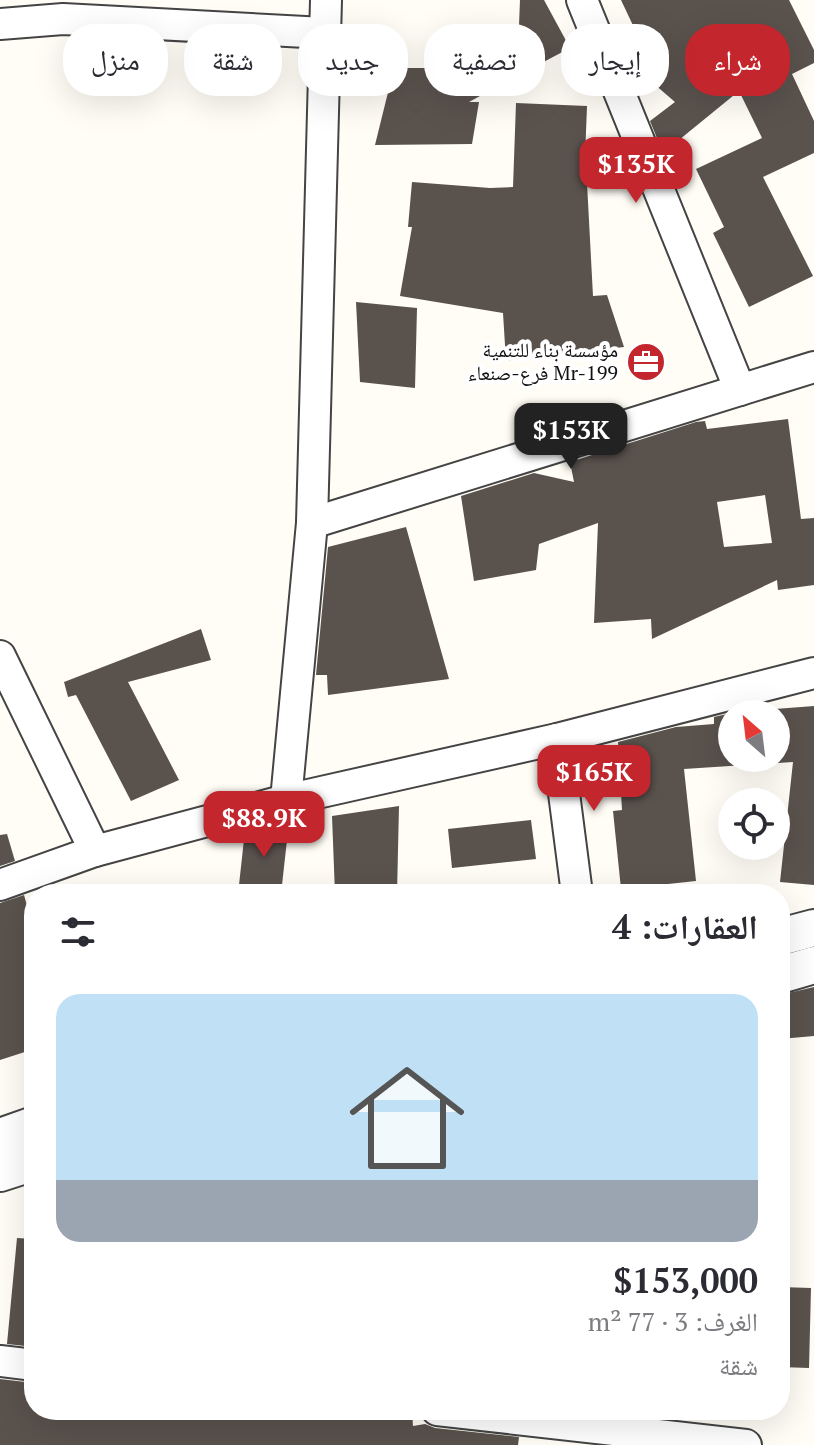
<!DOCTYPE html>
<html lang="ar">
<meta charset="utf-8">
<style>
body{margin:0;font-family:"PT Serif","Noto Naskh Arabic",serif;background:#f7f7f7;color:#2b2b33;direction:rtl;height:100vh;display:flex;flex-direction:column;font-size:30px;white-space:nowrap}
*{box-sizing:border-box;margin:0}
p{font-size:26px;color:#7c7c81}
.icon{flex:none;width:44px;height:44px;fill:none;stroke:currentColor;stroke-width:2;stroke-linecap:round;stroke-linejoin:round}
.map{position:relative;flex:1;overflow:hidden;direction:ltr}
.side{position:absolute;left:24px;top:884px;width:766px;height:536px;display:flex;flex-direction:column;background:#fff;border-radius:32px;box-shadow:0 8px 32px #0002;direction:rtl}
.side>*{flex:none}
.top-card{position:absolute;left:24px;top:24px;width:766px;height:72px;direction:rtl;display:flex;gap:16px}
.needle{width:52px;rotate:332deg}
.buttons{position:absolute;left:718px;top:700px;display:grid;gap:16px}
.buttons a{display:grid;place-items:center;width:72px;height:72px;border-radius:50%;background:#fff;box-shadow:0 8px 32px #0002;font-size:40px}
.price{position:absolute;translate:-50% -68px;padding:0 18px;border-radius:16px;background:#c4262e;color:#fff;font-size:26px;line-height:52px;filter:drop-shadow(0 2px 4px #0008)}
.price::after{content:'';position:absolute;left:50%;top:48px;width:24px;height:18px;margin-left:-12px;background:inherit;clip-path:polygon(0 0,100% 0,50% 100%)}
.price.selected{background:#222;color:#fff}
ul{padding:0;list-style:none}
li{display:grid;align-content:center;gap:16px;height:424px;padding:0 32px}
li+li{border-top:2px solid #e1e1e2}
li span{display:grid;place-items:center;height:248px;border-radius:24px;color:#555}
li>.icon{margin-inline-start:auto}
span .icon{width:144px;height:144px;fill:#fffc;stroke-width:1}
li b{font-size:34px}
h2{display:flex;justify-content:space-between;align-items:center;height:96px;padding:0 32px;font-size:34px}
.tag{padding:0 28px;border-radius:32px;background:#fff;box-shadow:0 8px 32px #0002;font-size:28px;line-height:72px}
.tag.selected{background:#c4262e;color:#fff}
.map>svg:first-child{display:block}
.building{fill:#5a524d;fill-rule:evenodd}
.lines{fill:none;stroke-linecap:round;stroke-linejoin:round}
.minor-casing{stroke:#444;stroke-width:34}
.tertiary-casing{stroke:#444;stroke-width:40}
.minor{stroke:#fff;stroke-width:30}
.tertiary{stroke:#fff;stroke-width:36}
.labels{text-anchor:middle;stroke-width:8;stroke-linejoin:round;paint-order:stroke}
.poi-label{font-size:20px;fill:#111;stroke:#fff;text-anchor:end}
</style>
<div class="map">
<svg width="814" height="1445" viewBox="0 0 814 1445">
<rect width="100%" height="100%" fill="#fffdf5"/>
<g class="building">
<polygon points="520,0 544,0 570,48 517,76"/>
<polygon points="621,0 789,0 814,50 814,63 792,74 814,121 814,153 763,177 813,276 749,307 713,233 724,227 696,169 762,138 739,91 663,153 650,121 675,102 625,59 623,54 638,36"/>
<polygon points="394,68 484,68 480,96 469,102 479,102 472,144 375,145"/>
<polygon points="516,103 587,106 584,183 587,183 593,296 607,295 624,347 506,361 503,313 400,296 412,227 408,227 412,182 490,188 513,187"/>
<polygon points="356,302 417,308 415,388 360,382"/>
<path d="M788 419 801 519 814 518V585L778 590 777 580 652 639 651 619 594 623 598 523 539 544 536 570 474 581 461 496 534 473 574 482 570 462 696 422 705 421 707 429ZM765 495 772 543 724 547 717 502Z"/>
<polygon points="406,527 449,679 328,695 327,675 316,675 328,547"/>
<polygon points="201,629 211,660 128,682 179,780 131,801 76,695 68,697 64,682"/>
<path d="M814 706V885L780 882 793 762 684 769 696 881 621 889 613 811 622 810 618 742 676 727 714 724V717L736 712ZM732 714H776V758H732Z"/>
<polygon points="399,806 397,894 335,894 332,816"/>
<polygon points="531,820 536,859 452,868 448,829"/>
<polygon points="278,821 289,822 281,894 238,894 245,830"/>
<polygon points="7,834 15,861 0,866 0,835"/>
<polygon points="24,895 34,930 34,1049 0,1060 0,903"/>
<polygon points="814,987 814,1036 780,1039 780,995"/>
<polygon points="17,1238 34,1239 34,1347 7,1344"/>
<polygon points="780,1287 811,1288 809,1368 780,1367"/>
<polygon points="0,1379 34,1383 34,1410 412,1410 413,1426 425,1424 435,1428 519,1437 518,1445 0,1445"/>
</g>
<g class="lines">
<defs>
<g id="minor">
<polyline points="582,0 740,390"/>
<polyline points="0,24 63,19 324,33"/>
<polyline points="312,523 814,367"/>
<polyline points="0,656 95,851"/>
<polyline points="557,739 577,894"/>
<polyline points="286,800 312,523 326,0"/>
<polyline points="0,885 95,851 286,800 557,739 814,673"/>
<polyline points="0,1361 34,1365"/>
<polyline points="437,1410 746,1445"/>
</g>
<g id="tertiary">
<polyline points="780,937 814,928"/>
<polyline points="780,975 814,965"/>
<polyline points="0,1137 34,1125"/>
<polyline points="0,1173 34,1162"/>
</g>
</defs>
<use href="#minor" class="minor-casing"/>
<use href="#tertiary" class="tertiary-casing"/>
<use href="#minor" class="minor"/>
<use href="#tertiary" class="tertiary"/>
</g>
<defs>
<symbol id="office-disc" viewBox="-11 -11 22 22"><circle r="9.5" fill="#c4262e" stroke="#fff"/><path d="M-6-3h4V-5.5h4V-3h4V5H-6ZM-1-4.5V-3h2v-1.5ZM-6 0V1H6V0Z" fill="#fff"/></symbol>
</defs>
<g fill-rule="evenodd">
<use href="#office-disc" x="624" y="340" width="44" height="44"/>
</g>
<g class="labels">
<g class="poi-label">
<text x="618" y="357">مؤسسة بناء للتنمية<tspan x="618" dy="23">فرع-صنعاء Mr-199</tspan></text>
</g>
</g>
</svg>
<div class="buttons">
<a><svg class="needle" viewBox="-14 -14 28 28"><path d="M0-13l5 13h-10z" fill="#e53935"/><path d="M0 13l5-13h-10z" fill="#7c7c81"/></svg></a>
<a><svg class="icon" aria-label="locate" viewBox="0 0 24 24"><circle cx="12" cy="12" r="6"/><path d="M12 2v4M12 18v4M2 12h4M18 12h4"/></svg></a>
</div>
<b class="price" style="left:636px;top:205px">$135K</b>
<b class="price selected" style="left:571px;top:471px">$153K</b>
<b class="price" style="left:594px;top:813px">$165K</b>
<b class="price" style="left:264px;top:859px">$88.9K</b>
<div class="top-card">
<a class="tag selected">شراء</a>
<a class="tag">إيجار</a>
<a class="tag">تصفية</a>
<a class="tag">جديد</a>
<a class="tag">شقة</a>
<a class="tag">منزل</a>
</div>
<section class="side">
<h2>العقارات: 4<svg class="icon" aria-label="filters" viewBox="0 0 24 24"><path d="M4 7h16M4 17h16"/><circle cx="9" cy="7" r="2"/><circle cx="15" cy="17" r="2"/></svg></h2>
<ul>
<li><span style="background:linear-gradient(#bfe0f5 75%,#9aa5b1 0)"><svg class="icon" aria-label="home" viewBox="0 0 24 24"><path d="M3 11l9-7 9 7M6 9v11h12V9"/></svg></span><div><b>$153,000</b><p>الغرف: 3 · 77 m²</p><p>شقة</p></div></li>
</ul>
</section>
</div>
